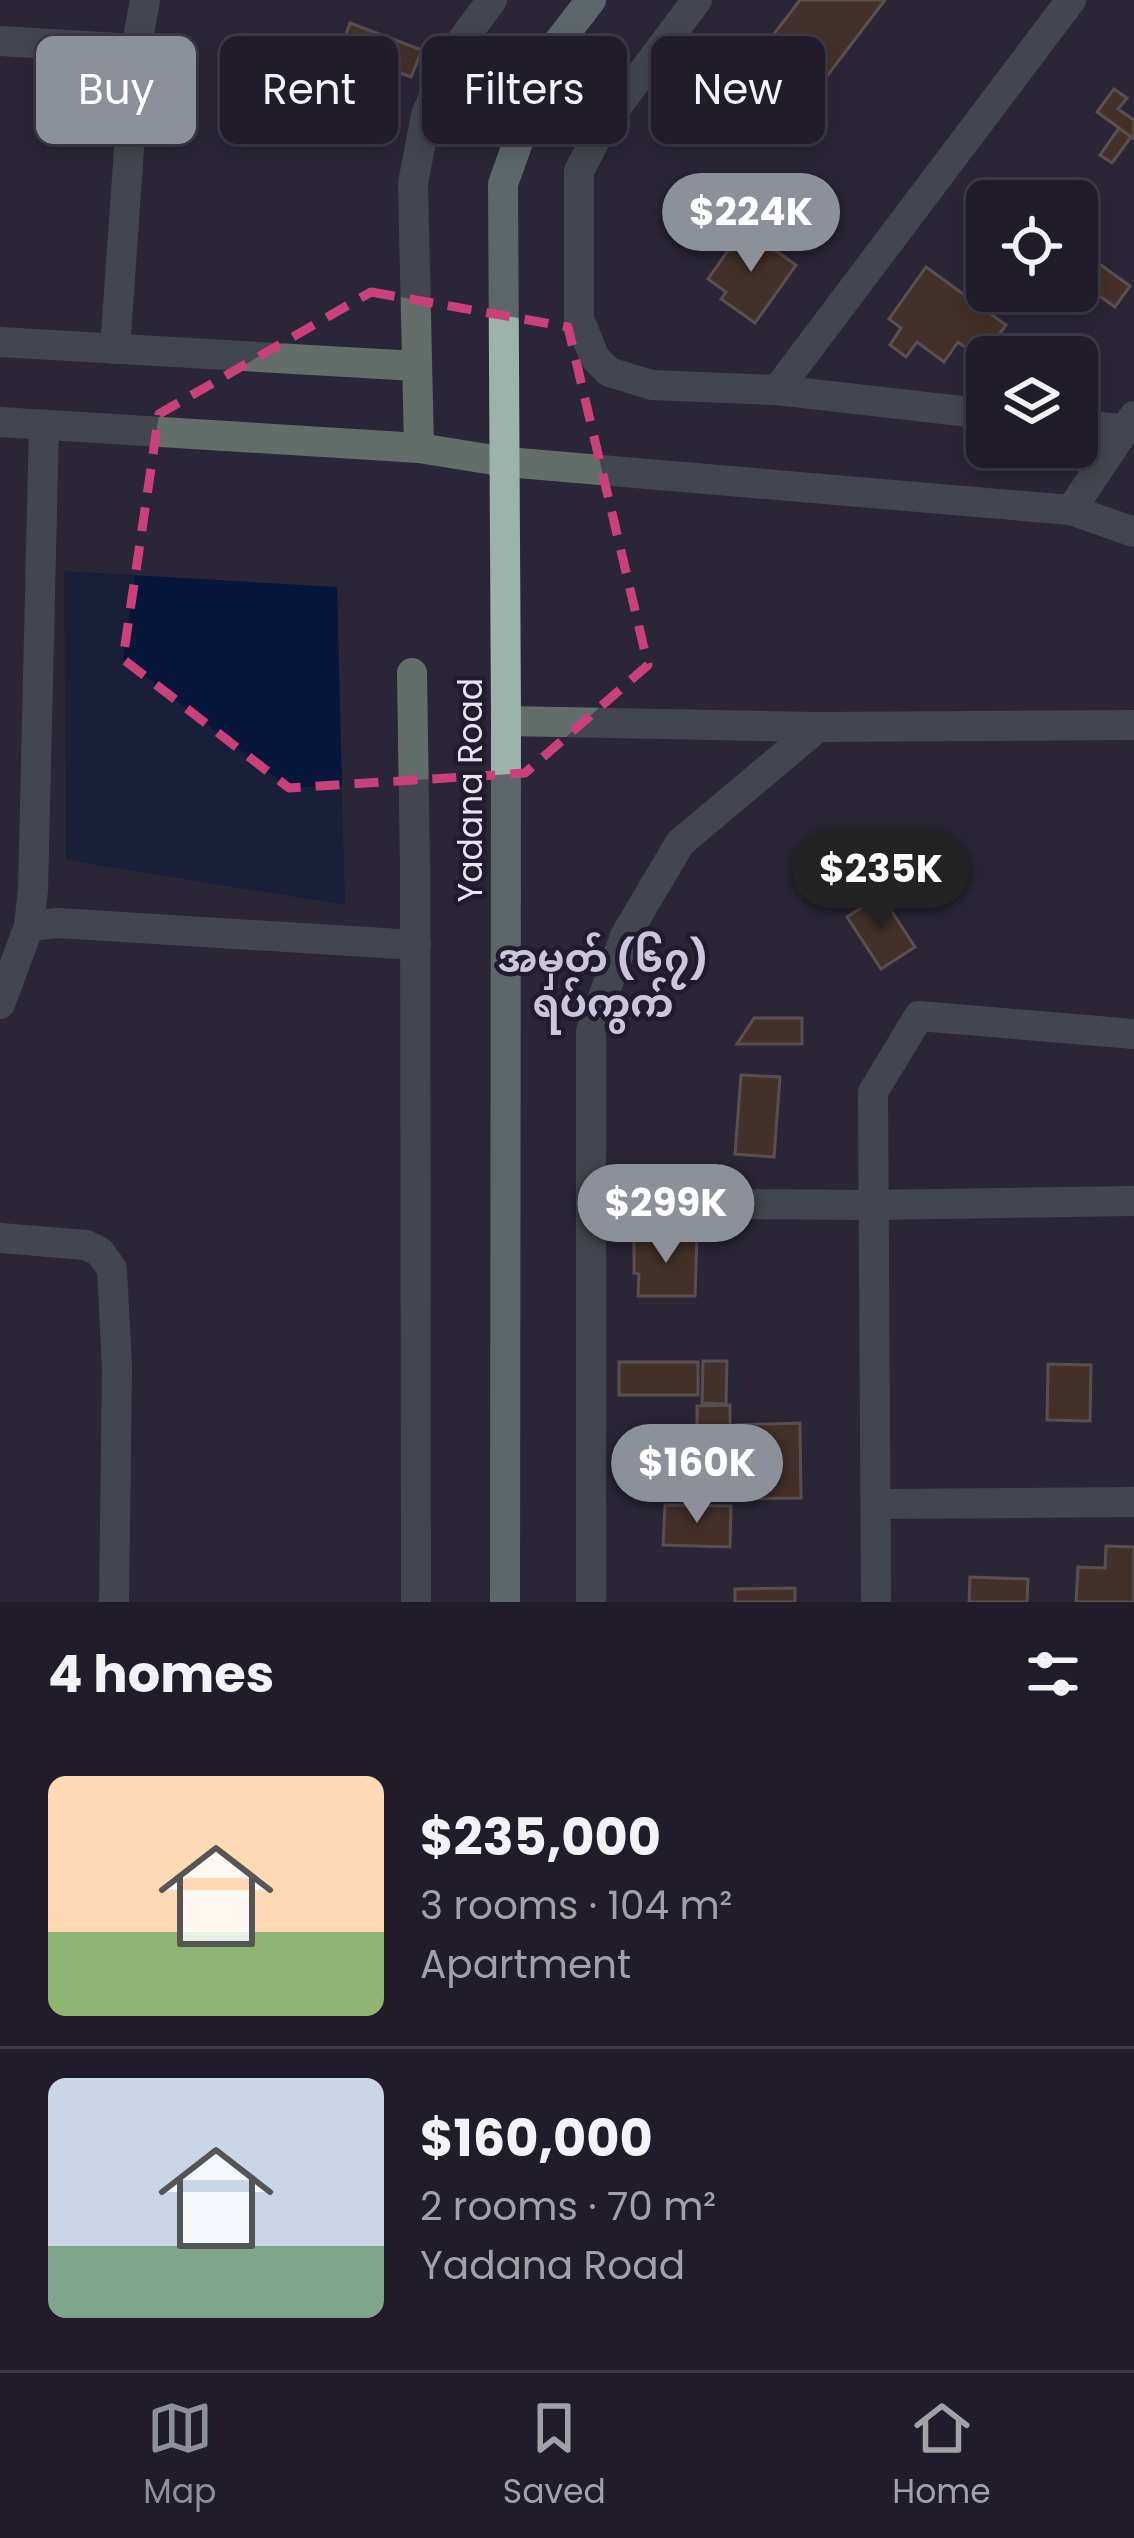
<!DOCTYPE html>
<meta charset="utf-8">
<style>
body{margin:0;font-family:Poppins,"Noto Sans Myanmar",sans-serif;background:#282531;color:#f1f3f6;height:100vh;display:flex;flex-direction:column;font-size:45px;white-space:nowrap}
*{box-sizing:border-box;margin:0}
p{font-size:39px;color:#a2a1a8}
.icon{flex:none;width:66px;height:66px;fill:none;stroke:currentColor;stroke-width:2;stroke-linecap:round;stroke-linejoin:round}
.map{position:relative;height:1602px;overflow:hidden}
.details{display:flex;flex-direction:column;background:#201c29;flex:1}
.details>*{flex:none}
.top-card{position:absolute;left:36px;top:36px;width:1062px;height:108px;display:flex;gap:24px}
.controls{position:absolute;left:966px;top:180px;display:grid;gap:24px}
.controls a{display:grid;place-items:center;width:132px;height:132px;border-radius:18px;background:#201c29;box-shadow:0 6px 18px #0003,0 0 0 3px #3d3a46;font-size:60px}
.price{position:absolute;translate:-50% -102px;padding:0 27px;border-radius:42px;background:#8c9099;color:#fff;font-size:39px;line-height:78px;filter:drop-shadow(0 3px 6px #0008)}
.price::after{content:'';position:absolute;left:50%;top:72px;width:36px;height:27px;margin-left:-18px;background:inherit;clip-path:polygon(0 0,100% 0,50% 100%)}
.price.on{background:#222;color:#fff}
ul{padding:0;list-style:none}
li{display:flex;align-items:center;gap:36px;height:300px;padding:0 48px}
li+li{border-top:3px solid #3d3a46}
li span{display:grid;place-items:center;flex:none;width:336px;height:240px;border-radius:18px;color:#555}
li>.icon{margin-inline-start:auto}
span .icon{width:144px;height:144px;fill:#fffc;stroke-width:1}
li b{font-size:51px}
h2{display:flex;justify-content:space-between;align-items:center;height:144px;padding:0 48px;font-size:51px}
.chip{padding:0 42px;border-radius:18px;background:#201c29;box-shadow:0 6px 18px #0003,0 0 0 3px #3d3a46;font-size:42px;line-height:108px}
.chip.on{background:#8c9099;color:#fff}
.dock{display:flex;justify-content:space-around;align-items:center;height:168px;border-top:3px solid #3d3a46;background:#201c29;font-size:33px;color:#a2a1a8}
.dock a{display:grid;justify-items:center;gap:6px}
.dock .on{color:#8c9099}
.map>svg:first-child{display:block}
.water{fill:#06173b}
.building{fill:#633d1a;stroke:#927f70;stroke-width:3}
.lines{fill:none;stroke-linecap:round;stroke-linejoin:round}
.minor{stroke:#636e6a;stroke-width:30}
.major{stroke:#9cb3ab;stroke-width:30}
.marked{fill:none;stroke:#ca4179;stroke-width:9;stroke-dasharray:24 15;stroke-linejoin:round}
.labels{text-anchor:middle;stroke-width:9;stroke-linejoin:round;paint-order:stroke}
.street-label{font-size:33px;fill:#e8e5f1;stroke:#201c2d}
.quarter-label{font-size:39px;font-weight:bold;fill:#cbc6dc;stroke:#201c2d}
</style>
<div class="map">
<svg width="1134" height="1602" viewBox="0 0 1134 1602">
<rect width="100%" height="100%" fill="#2a2637"/>
<polygon class="water" points="64,571 337,587 345,905 66,860"/>
<g class="building">
<polygon points="800,0 885,0 821,84 767,43"/>
<polygon points="350,23 422,50 411,77 340,51"/>
<polygon points="1114,89 1127,98 1118,109 1134,120 1134,139 1097,112"/>
<polygon points="1119,128 1131,137 1112,163 1100,155"/>
<polygon points="744,228 796,265 755,323 721,299 726,292 708,279"/>
<polygon points="1079,249 1130,286 1115,307 1077,280"/>
<polygon points="926,267 1006,325 981,359 958,342 944,362 917,342 906,357 890,345 901,328 889,319"/>
<polygon points="881,895 915,947 881,969 847,917"/>
<polygon points="754,1018 802,1018 802,1044 737,1044"/>
<polygon points="741,1075 780,1077 774,1157 735,1154"/>
<polygon points="634,1237 697,1237 695,1296 638,1296 639,1274 634,1273"/>
<polygon points="703,1361 727,1361 726,1404 702,1403"/>
<rect x="619" y="1362" width="79" height="33"/>
<polygon points="1048,1364 1091,1365 1090,1421 1047,1420"/>
<polygon points="730,1405 730,1458 697,1459 697,1406"/>
<polygon points="800,1423 801,1498 736,1499 735,1425"/>
<polygon points="670,1458 723,1460 721,1497 669,1495"/>
<polygon points="665,1505 731,1506 730,1547 663,1545"/>
<polygon points="1106,1546 1134,1547 1134,1602 1076,1602 1078,1567 1105,1568"/>
<polygon points="970,1577 1028,1579 1027,1602 969,1602"/>
<polygon points="795,1588 795,1602 735,1602 735,1589"/>
</g>
<g class="lines">
<g class="minor">
<polyline points="697,0 603,125 579,171 579,319 595,358 609,372 652,385 777,390 987,414"/>
<polyline points="0,41 136,49"/>
<polyline points="0,342 416,366"/>
<polyline points="115,349 136,49 145,0"/>
<polyline points="777,390 1071,0"/>
<polyline points="0,422 419,448 506,462 1071,510 1134,532"/>
<polyline points="1077,424 1125,430"/>
<polyline points="419,448 413,183 426,115 452,54 492,0"/>
<polyline points="1071,510 1134,416"/>
<polyline points="412,673 415,867 416,1602"/>
<polyline points="506,721 818,727 1134,725"/>
<polyline points="29,926 33,890 44,425"/>
<polyline points="0,1004 29,926 58,923 416,945"/>
<polyline points="591,1203 873,1205 1134,1201"/>
<polyline points="0,1238 86,1245 100,1252 112,1269 117,1367 114,1602"/>
<polyline points="876,1504 1134,1502"/>
<polyline points="591,1602 591,1031 625,936 680,843 818,727"/>
<polyline points="876,1602 873,1092 919,1016 1134,1034"/>
</g>
<polyline class="major" points="505,1602 506,721 503,184 550,53 591,0"/>
</g>
<path d="M0 0H1134V1602H0ZM371 292 568 327 648 665 525 773 289 788 123 659 159 414Z" fill="#2a2637" fill-opacity=".55" fill-rule="evenodd"/>
<path class="marked" d="M371 292 568 327 648 665 525 773 289 788 123 659 159 414Z"/>
<g class="labels">
<g class="street-label">
<text transform="translate(470 790) rotate(-90)" y="12">Yadana Road</text>
</g>
<g class="quarter-label">
<text x="603" y="972">အမှတ် (၆၇)<tspan x="603" dy="45">ရပ်ကွက်</tspan></text>
</g>
</g>
</svg>
<div class="controls">
<a><svg class="icon" aria-label="locate" viewBox="0 0 24 24"><circle cx="12" cy="12" r="6"/><path d="M12 2v4M12 18v4M2 12h4M18 12h4"/></svg></a>
<a><svg class="icon" aria-label="layers" viewBox="0 0 24 24"><path d="M12 4l9 5-9 5-9-5zM3 14l9 5 9-5"/></svg></a>
</div>
<b class="price" style="left:751px;top:275px">$224K</b>
<b class="price on" style="left:881px;top:932px">$235K</b>
<b class="price" style="left:666px;top:1266px">$299K</b>
<b class="price" style="left:697px;top:1526px">$160K</b>
<div class="top-card">
<a class="chip on">Buy</a>
<a class="chip">Rent</a>
<a class="chip">Filters</a>
<a class="chip">New</a>
</div>
</div>
<section class="details">
<h2>4 homes<svg class="icon" aria-label="filters" viewBox="0 0 24 24"><path d="M4 7h16M4 17h16"/><circle cx="9" cy="7" r="2"/><circle cx="15" cy="17" r="2"/></svg></h2>
<ul>
<li><span style="background:linear-gradient(#ffd9b3 65%,#8fb573 0)"><svg class="icon" aria-label="home" viewBox="0 0 24 24"><path d="M3 11l9-7 9 7M6 9v11h12V9"/></svg></span><div><b>$235,000</b><p>3 rooms · 104 m²</p><p>Apartment</p></div></li>
<li><span style="background:linear-gradient(#c9d6e8 70%,#7fa58c 0)"><svg class="icon" aria-label="home" viewBox="0 0 24 24"><path d="M3 11l9-7 9 7M6 9v11h12V9"/></svg></span><div><b>$160,000</b><p>2 rooms · 70 m²</p><p>Yadana Road</p></div></li>
</ul>
</section>
<nav class="dock">
<a class="on"><svg class="icon" aria-label="map" viewBox="0 0 24 24"><path d="M3 6l6-2 6 2 6-2v14l-6 2-6-2-6 2zM9 4v14M15 6v14"/></svg>Map</a>
<a><svg class="icon" aria-label="saved" viewBox="0 0 24 24"><path d="M7 4h10v16l-5-4-5 4z"/></svg>Saved</a>
<a><svg class="icon" aria-label="home" viewBox="0 0 24 24"><path d="M3 11l9-7 9 7M6 9v11h12V9"/></svg>Home</a>
</nav>
